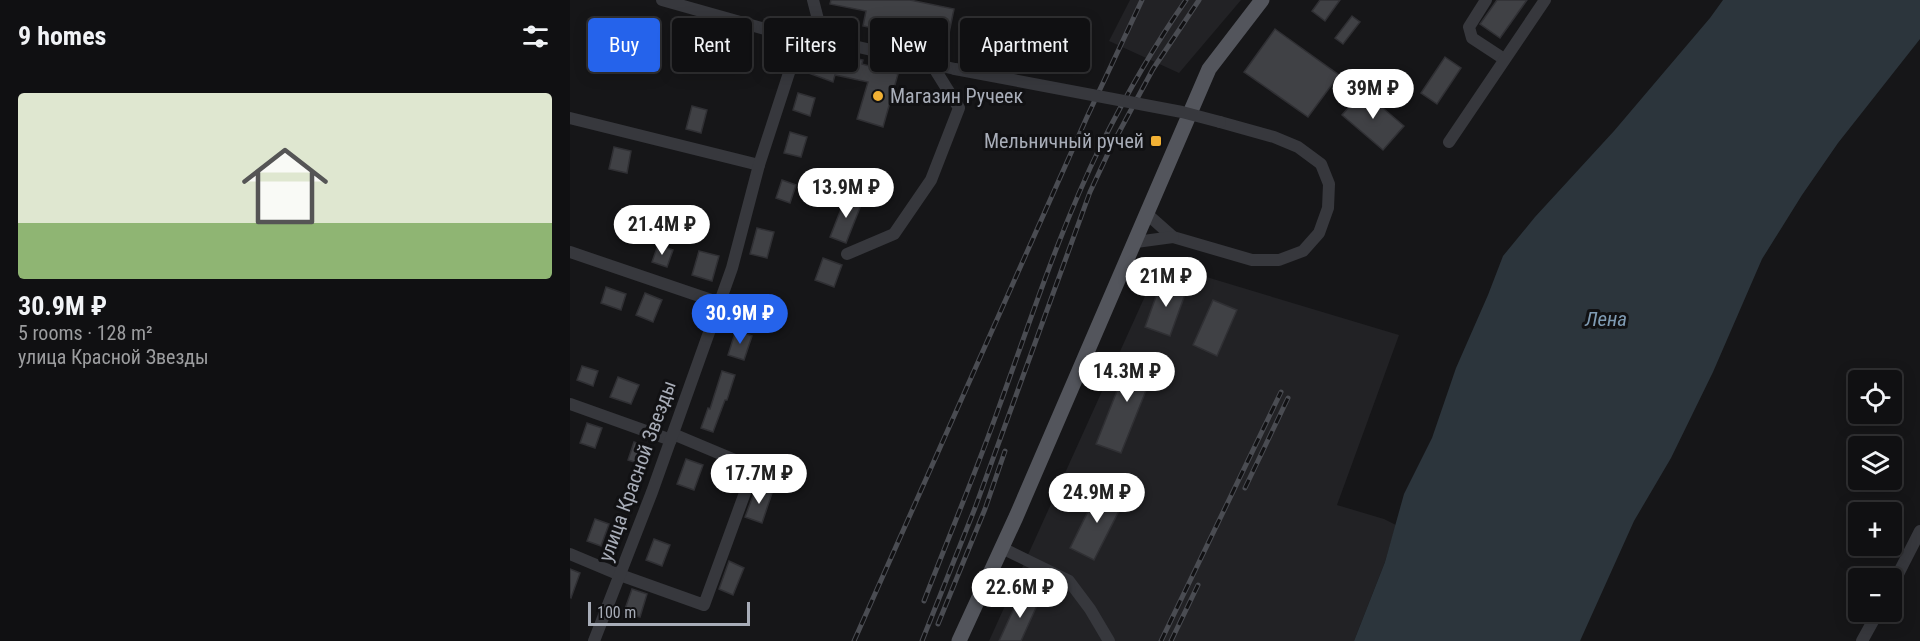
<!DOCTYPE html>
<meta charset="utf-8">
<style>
body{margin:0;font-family:"Roboto Condensed",sans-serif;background:#19191b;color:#f1f3f6;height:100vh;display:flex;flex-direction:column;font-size:22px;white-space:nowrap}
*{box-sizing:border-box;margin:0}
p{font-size:20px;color:#9c9d9f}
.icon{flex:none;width:33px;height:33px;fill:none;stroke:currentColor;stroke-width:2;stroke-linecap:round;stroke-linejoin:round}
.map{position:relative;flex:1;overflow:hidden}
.drawer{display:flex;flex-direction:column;background:#101012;width:570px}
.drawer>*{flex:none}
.guide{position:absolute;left:18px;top:18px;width:570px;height:54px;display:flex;gap:12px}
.controls{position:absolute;left:1278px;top:370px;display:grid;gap:12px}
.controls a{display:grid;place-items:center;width:54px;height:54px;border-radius:6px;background:#101012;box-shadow:0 3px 15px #0003,0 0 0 2px #303032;font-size:30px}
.scale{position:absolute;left:18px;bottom:15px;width:162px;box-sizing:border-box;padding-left:6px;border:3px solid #a8adb8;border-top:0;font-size:16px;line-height:21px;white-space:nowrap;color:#a8adb8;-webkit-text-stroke:4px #111113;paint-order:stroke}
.price{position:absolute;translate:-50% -51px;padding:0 14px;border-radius:21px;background:#fff;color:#222;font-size:20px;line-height:39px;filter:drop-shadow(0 2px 3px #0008)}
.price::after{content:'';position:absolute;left:50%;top:36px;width:18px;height:14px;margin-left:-9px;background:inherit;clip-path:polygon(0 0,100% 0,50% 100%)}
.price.on{background:#2563eb;color:#fff}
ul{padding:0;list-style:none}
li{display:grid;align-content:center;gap:12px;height:318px;padding:0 18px}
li+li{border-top:2px solid #303032}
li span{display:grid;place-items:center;height:186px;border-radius:6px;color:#555}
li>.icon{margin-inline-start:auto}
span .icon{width:108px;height:108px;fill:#fffc;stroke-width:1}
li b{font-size:26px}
h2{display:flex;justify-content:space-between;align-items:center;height:72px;padding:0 18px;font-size:26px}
.pill{padding:0 21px;border-radius:6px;background:#101012;box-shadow:0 3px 15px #0003,0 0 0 2px #303032;font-size:21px;line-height:54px}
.pill.on{background:#2563eb;color:#fff}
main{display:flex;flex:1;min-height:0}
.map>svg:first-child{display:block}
.built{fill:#222225}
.water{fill:#2c353c}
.building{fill:#404145;stroke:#303034;stroke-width:1.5}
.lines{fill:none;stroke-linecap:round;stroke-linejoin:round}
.minor{stroke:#37383d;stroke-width:12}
.major{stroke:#53555c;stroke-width:15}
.rail-casing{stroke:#4a4c52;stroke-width:5}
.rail{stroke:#111113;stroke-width:3;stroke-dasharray:9;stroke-linecap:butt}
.minor-bridge{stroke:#37383d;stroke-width:12}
.poi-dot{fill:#f2b134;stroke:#111113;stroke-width:2}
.labels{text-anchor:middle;stroke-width:6;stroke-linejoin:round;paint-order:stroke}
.poi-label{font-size:20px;fill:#a8adb8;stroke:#111113;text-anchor:start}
.street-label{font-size:20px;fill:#a8adb8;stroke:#111113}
.water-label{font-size:21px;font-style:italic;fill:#7f9bb3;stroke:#111113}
</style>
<main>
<section class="drawer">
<h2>9 homes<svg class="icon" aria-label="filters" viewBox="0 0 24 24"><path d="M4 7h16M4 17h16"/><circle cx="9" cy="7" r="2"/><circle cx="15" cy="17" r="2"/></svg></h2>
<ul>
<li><span style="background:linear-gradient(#dfe7d0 70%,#8fb573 0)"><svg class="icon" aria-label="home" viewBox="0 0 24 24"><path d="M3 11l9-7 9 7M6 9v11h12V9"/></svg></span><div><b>30.9M ₽</b><p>5 rooms · 128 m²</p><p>улица Красной Звезды</p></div></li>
</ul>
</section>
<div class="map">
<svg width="1350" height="641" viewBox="0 0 1350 641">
<rect width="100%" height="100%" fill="#161618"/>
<g class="built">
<polygon points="560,0 671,0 609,73 539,41"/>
<polygon points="590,263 829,335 767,505 814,519 826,525 815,562 784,641 419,641"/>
</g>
<polygon class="water" points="1153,0 1350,0 1350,39 1268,143 1232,195 1192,259 1143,372 1101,458 1064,521 1010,641 784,641 815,562 834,494 862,438 886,368 918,295 933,256 965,217 1044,131 1140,18"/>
<g class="building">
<polygon points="261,0 340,0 384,9 377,43 293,26 296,11 260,4"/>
<polygon points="750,0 770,0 755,21 742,11"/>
<polygon points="927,0 957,0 930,38 910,24"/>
<polygon points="782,16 790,22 773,44 765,38"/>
<polygon points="705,29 769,75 738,117 674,72"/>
<polygon points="244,51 278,63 280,57 293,60 292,64 328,74 313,127 287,119 298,82 265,75 263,82 236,72"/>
<polygon points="875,57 891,68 867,104 851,93"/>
<polygon points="793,91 834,126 813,150 772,115"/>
<polygon points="228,93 245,98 240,116 223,110"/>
<polygon points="122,106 137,110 131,133 116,129"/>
<polygon points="220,132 237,137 231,157 214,153"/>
<polygon points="44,147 61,151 57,173 39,169"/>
<polygon points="212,180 226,185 220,203 206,198"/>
<polygon points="277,194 293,200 276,243 260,237"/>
<polygon points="187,228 204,232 197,258 180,254"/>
<polygon points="88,245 103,250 97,267 82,262"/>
<polygon points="129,251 149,256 142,281 122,275"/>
<polygon points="253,258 272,265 264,287 245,280"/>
<polygon points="592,280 617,289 600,336 575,327"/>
<polygon points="36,287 56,294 51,310 31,303"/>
<polygon points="75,293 92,300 83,322 66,315"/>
<polygon points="643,300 667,310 647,356 623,345"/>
<polygon points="166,330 182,336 174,360 158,355"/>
<polygon points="562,353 587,363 551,453 526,444"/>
<polygon points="12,366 28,371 23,386 7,380"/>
<polygon points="152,371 165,375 157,400 155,400 143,432 131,428 138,408 140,409"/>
<polygon points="48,377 69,385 61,404 40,397"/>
<polygon points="17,423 32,428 25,448 10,443"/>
<polygon points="64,442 83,449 77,466 58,460"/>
<polygon points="116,459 133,465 124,490 107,484"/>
<polygon points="186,488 202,493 192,523 175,517"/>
<polygon points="529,489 554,501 524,560 500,548"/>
<polygon points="25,519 39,524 31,546 17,541"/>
<polygon points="84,539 100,545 92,566 76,560"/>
<polygon points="159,561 174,568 163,595 149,589"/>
<polygon points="0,569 10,573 1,598 0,597"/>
<polygon points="62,589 77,594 70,617 54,612"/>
<polygon points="451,593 469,601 451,641 429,641"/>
</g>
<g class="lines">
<g class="minor">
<polyline points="92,0 230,39 253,39 385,69"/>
<polyline points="243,0 253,39"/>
<polyline points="916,0 899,27 902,38 934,59"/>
<polyline points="0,118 189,165"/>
<polyline points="879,142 975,0"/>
<polyline points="577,214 603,237 682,260 709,260 733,251 749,233 758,208 759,184 751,164 728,147 704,137 650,122"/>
<polyline points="566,242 603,237"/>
<polyline points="0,252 150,303"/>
<polyline points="277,254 324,234 361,180 389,108 361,63"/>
<polyline points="0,404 101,440"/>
<polyline points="432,548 499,581 520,609 539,641"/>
<polyline points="0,554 50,575 134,605 184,468 103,434"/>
<polyline points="1322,586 1350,531"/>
<polyline points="24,641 82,492 162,268 189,165 230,39"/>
<polyline points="1292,641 1308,612"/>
</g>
<polyline class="major" points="389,641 446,517 639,69 692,0"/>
<defs>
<g id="rail">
<polyline points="675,488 718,398"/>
<path d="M354 601C379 536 406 472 429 407 461 319 490 229 531 145 556 95 584 46 616 0"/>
<polyline points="368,624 415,509 435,451"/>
<polyline points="284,641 517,117 572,0"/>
<polyline points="352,641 405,508 520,192 540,149 583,69 629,0"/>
<polyline points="591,641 711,392"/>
<polyline points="601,641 628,585"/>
</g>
</defs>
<use href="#rail" class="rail-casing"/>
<use href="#rail" class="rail"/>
<polyline class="minor-bridge" points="385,69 612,112 650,122"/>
</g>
<g class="poi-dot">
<circle cx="308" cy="96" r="6"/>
<rect x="580" y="135" width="12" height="12" rx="3"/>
</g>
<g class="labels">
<g class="poi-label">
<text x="320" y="103">Магазин Ручеек</text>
<text x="574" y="148" text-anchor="end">Мельничный ручей</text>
</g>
<g class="street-label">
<text transform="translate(67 471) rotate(-70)" y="7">улица Красной Звезды</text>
</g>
<g class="water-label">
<text x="1036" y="326">Лена</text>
</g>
</g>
</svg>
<div class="controls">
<a><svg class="icon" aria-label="locate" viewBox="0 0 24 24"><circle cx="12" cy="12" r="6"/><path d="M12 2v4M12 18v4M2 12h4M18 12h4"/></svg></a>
<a><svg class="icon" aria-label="layers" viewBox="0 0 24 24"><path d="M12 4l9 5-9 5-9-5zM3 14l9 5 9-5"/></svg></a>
<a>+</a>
<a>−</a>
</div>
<div class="scale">100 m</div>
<b class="price" style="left:803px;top:120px">39M ₽</b>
<b class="price" style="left:276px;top:219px">13.9M ₽</b>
<b class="price" style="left:92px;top:256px">21.4M ₽</b>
<b class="price" style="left:596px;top:308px">21M ₽</b>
<b class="price on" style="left:170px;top:345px">30.9M ₽</b>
<b class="price" style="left:557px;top:403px">14.3M ₽</b>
<b class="price" style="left:189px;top:505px">17.7M ₽</b>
<b class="price" style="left:527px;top:524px">24.9M ₽</b>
<b class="price" style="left:450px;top:619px">22.6M ₽</b>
<div class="guide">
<a class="pill on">Buy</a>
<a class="pill">Rent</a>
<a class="pill">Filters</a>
<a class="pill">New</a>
<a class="pill">Apartment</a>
</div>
</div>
</main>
